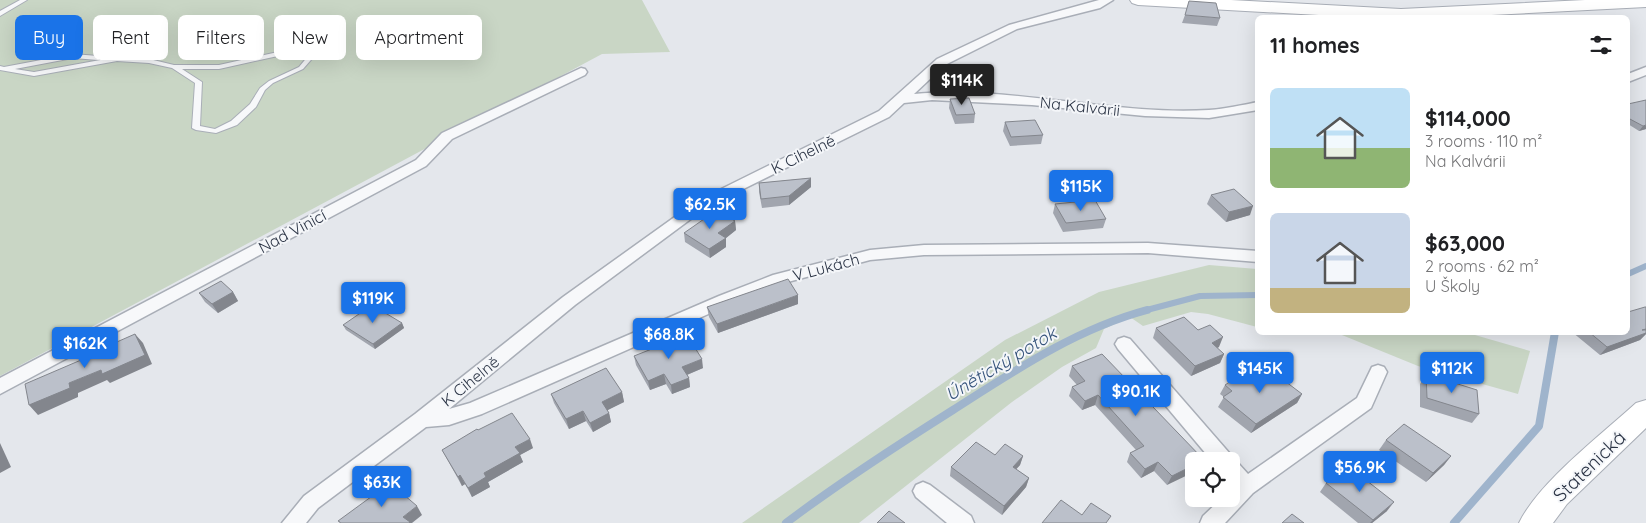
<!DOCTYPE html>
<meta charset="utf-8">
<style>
body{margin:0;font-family:Quicksand,sans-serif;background:#f6f6f6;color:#202124;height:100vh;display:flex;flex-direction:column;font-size:19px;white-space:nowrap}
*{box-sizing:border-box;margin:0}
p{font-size:16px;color:#757577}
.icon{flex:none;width:28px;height:28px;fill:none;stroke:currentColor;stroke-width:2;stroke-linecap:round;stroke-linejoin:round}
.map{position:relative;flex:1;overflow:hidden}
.panel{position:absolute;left:1255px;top:15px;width:375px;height:320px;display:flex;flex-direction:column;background:#fff;border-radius:8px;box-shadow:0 5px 20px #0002}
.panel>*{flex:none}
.guide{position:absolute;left:15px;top:15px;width:475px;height:45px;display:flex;gap:10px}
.buttons{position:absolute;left:1185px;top:452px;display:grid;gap:10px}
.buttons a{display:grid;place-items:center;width:55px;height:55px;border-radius:8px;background:#fff;box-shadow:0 5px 20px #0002;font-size:25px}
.price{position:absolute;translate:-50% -42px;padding:0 11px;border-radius:5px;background:#1a73e8;color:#fff;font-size:16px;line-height:32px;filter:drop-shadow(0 1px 2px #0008)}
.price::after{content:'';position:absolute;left:50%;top:30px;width:15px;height:11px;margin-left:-8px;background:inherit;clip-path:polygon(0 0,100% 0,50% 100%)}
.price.active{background:#222;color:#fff}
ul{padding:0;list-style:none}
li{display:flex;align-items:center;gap:15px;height:125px;padding:0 15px}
li span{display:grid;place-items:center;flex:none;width:140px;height:100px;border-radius:8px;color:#555}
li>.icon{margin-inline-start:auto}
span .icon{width:60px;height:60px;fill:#fffc;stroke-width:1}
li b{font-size:21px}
h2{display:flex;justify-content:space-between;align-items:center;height:60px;padding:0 15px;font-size:21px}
.pill{padding:0 18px;border-radius:8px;background:#fff;box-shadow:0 5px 20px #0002;font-size:18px;line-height:45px}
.pill.active{background:#1a73e8;color:#fff}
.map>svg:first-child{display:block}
.green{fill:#c9d6c5}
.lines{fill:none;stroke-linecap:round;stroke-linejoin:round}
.stream-far1{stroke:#9fb4cc;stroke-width:6}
.stream{stroke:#9fb4cc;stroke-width:8}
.lane-casing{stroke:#a9aeb7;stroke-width:2}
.street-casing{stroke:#a9aeb7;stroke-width:3}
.secondary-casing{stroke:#a9aeb7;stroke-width:2}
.lane{fill:#f7f8fa;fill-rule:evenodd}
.street{fill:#f7f8fa;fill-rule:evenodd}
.secondary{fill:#fff;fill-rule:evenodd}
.wall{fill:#a1a5ae}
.shaded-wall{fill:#83868d}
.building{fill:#bbc0ca;stroke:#83868d}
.labels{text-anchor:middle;stroke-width:4;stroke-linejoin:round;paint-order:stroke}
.street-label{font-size:16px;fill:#2b3445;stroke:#f4f6f9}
.water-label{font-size:18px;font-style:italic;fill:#34527a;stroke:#f4f6f9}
.near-street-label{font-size:19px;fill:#2b3445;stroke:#f4f6f9}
</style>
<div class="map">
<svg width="1646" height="523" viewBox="0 0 1646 523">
<rect width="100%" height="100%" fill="#e4e7ec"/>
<g class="green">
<polygon points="0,0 642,0 670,52 602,54 0,376"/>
<polygon points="1209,265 1257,269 1257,327 1208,314 1191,312 1143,326 1130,317 1104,329 1096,348 1062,367 1012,402 859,523 742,523 1005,340 1099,292"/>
<polygon points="1337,333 1468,333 1530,351 1518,394 1418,366"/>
</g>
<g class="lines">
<g class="stream-far1">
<polyline points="1628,274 1646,266"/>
<polyline points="1143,311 1200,296 1258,295"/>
</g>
<g class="stream">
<path d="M786 523C840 482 896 446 953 410 1014 371 1076 329 1147 310"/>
<polyline points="1454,523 1539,426 1555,332"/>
</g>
<defs>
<g id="lane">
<polygon points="20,0 27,0 0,16 0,11"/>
<path d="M287 50 314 51 317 53 303 69 273 83 265 90 256 107 237 125 216 133 196 130 192 128 195 83 172 68 149 63 117 61 34 76 0 70V66L4 67 73 54 98 56 101 58 98 60 73 58 15 69 34 72 117 57 149 59 174 65H219ZM287 54 309 55 299 67 269 81 260 88 250 104 231 121 215 129 200 126 202 82 182 69H219Z"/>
</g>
<g id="street">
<path d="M1099 0H1113L1100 8 1017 29 945 65 914 94C1010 85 1113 116 1209 110 1225 109 1242 105 1258 102V110L1209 118 1145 116 1032 105 932 100 904 103 889 117 707 207 575 305 449 409 470 403 719 296 773 275 870 250 924 245 1148 243 1258 251V262L1148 253 924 255 870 260 784 283 731 304 482 414 449 425 426 427 318 508 306 523H282L304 496 415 414 563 297 697 201 879 111 937 59 1009 25Z"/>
<polygon points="1646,67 1646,75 1628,82 1628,74"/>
<polygon points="581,68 585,69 587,72 585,75 452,139 426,166 0,394 0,378 416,160 442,133"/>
<polygon points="1124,337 1130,339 1231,455 1234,461 1238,463 1248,474 1357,398 1372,367 1378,365 1384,367 1387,372 1371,408 1253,493 1225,523 1200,523 1203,516 1221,499 1231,499 1233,486 1231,461 1212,461 1118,349 1115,344 1118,339"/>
<polygon points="923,482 930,485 971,516 974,523 947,523 916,497 913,491 916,485"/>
</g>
<g id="secondary">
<polygon points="1130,0 1231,0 1401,9 1585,0 1646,0 1646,7 1432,18 1372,18 1138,5 1132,3"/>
<path d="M1646 400V428L1567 504 1553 523H1519C1539 482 1601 435 1636 403Z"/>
</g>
</defs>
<use href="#lane" class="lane-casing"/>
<use href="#street" class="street-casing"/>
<use href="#secondary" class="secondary-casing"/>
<use href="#lane" class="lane"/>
<use href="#street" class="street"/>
<use href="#secondary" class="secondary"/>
</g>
<g class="wall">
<polygon points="1185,15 1220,18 1217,26 1182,23"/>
<polygon points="950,99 975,114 974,123 955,124 949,108"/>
<polygon points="1628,104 1646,129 1639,131 1628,124"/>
<polygon points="1005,122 1043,135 1041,144 1010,146 1003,131"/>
<polygon points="811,178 811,187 789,205 762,208 759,192 759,183"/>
<polygon points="1211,195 1250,215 1226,222 1207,204"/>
<polygon points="1055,204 1106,219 1103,228 1063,232 1053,213"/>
<polygon points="735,221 736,230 726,238 726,247 710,258 685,242 684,233"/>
<polygon points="233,292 238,301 218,313 205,302 199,293"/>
<polygon points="798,304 718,333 709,317 707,307"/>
<polygon points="1646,307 1646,334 1640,340 1600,355 1572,332 1628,332"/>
<polygon points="402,323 404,328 375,349 346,330 343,325"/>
<polygon points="1156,328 1198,330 1219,347 1217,348 1224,354 1220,363 1191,376 1153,338"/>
<polygon points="634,356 703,368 687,375 689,378 690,387 672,394 666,384 650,390 636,365"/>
<polygon points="1072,366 1204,460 1203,461 1194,461 1167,485 1154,471 1141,478 1127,462 1130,453 1136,450 1095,405 1082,410 1069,396 1072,387 1077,385 1069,376"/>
<polygon points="1426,374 1479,414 1472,423 1420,407 1420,384"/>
<polygon points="1257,377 1302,394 1297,403 1251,433 1218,407 1224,397 1220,394 1225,385"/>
<polygon points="622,392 624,402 607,410 609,413 611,422 593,432 586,421 569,429 554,403 551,394"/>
<polygon points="478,430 533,448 520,455 523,462 488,482 490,487 472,497 465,484 462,486 442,450"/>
<polygon points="1386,440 1451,456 1444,465 1426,482 1379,450"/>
<polygon points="995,455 1023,456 1020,465 1016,469 1029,478 1026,487 1002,515 950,476 951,467"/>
<polygon points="1326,483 1387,511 1372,523 1358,523 1320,492"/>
</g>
<g class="shaded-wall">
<polygon points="1646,125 1646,129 1639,131 1643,126"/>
<polygon points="811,178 811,187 789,205 789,196"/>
<polygon points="1253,206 1250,215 1226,222 1229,212"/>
<polygon points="735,221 736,230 726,238 726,247 710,258 709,249 718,233"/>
<polygon points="233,292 238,301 218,313 212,304"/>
<polygon points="798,295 798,304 718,333 717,324"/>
<polygon points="402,323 404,328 375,349 373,344"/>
<polygon points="1646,329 1646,334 1640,340 1600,355 1607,347"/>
<polygon points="135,334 143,343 152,364 110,383 107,380 78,393 78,397 38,415 29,405 69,383 101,370"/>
<polygon points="1223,337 1219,347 1208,352 1212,343"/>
<polygon points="1224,354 1220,363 1191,376 1195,366"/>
<polygon points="702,359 703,368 684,376 682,367"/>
<polygon points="664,374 666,384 650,390 648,381"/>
<polygon points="689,378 690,387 672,394 671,385"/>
<polygon points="622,392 624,402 604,412 602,402"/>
<polygon points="1302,394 1297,403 1251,433 1256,424"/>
<polygon points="1098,395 1095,405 1082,410 1085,401"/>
<polygon points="583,411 586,421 569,429 566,419"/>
<polygon points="609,413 611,422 593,432 590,423"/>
<polygon points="530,439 533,448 520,455 523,462 488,482 490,487 472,497 468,488 484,473 515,447"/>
<polygon points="0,443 11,467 0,473"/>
<polygon points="1023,456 1020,465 1010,476 1013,467"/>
<polygon points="1451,456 1444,465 1426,482 1433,473"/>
<polygon points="1158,462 1154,471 1141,478 1145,469"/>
<polygon points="1194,465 1194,472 1167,485 1172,476"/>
<polygon points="460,475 465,484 462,486 458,477"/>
<polygon points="1029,478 1026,487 1002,515 1004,506"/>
<polygon points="1394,502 1387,511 1372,523 1370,523 1373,520"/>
<polygon points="417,506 422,515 412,523 407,523 403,517"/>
</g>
<g class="building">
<polygon points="1189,1 1216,3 1220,18 1185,15"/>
<polygon points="969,98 975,114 956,115 950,99"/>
<polygon points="1646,100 1646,125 1643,126 1628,118 1628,104"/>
<polygon points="1035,120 1043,135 1011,137 1005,122"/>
<polygon points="811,178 789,196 761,199 759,183"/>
<polygon points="1234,189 1253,206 1229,212 1211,195"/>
<polygon points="1095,200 1106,219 1066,223 1055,204"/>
<polygon points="717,210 735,221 718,233 726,238 709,249 684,233"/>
<polygon points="788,279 798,295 717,324 707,307"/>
<polygon points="221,281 233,292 212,304 199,293"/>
<polygon points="372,305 402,323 373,344 343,325"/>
<polygon points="1645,307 1646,307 1646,329 1642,330 1646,330 1646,333 1607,347 1589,332 1628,332 1628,312"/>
<polygon points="1184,317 1198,330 1210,325 1223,337 1212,343 1224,354 1195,366 1156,328"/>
<polygon points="135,334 145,355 102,374 101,370 69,383 70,388 29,405 25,384 95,354 94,352"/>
<polygon points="687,335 702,359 682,367 689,378 671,385 664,374 648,381 634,356"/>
<polygon points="1102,354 1204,460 1202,461 1194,461 1194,465 1172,476 1158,462 1145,469 1130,453 1144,446 1098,395 1085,401 1072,387 1085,381 1072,366"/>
<polygon points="606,368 622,392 602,402 609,413 590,423 583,411 566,419 551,394"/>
<polygon points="1269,369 1302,394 1256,424 1223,397 1232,391 1225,385 1248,370 1257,377"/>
<polygon points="1426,374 1477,390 1479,414 1427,398"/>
<polygon points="512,413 530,439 515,447 520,453 484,473 486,477 468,488 460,475 458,477 442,450 477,429 478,430"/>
<polygon points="1404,424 1451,456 1433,473 1386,440"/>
<polygon points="976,442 995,455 1005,444 1023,456 1013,467 1029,478 1004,506 951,467"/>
<polygon points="1348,466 1394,502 1373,520 1326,483"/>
<polygon points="390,483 417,506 403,517 410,522 409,523 340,523 340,522 338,521"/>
<polygon points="1061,500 1082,515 1091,503 1111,516 1106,523 1042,523"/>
<polygon points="889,511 905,523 877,523"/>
<polygon points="1292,514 1304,523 1282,523"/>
</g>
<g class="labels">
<g class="street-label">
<text transform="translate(1080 106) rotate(6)" y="6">Na Kalvárii</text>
<text transform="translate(803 154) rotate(-26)" y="6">K Cihelně</text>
<text transform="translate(292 231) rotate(-28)" y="6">Nad Vinicí</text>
<text transform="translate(826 267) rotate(-15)" y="6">V Lukách</text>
<text transform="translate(470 381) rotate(-39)" y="6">K Cihelně</text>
</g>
<g class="water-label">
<text transform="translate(1001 364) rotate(-31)" y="6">Únětický potok</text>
</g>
<g class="near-street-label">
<text transform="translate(1589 466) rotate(-44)" y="7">Statenická</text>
</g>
</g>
</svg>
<div class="buttons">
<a><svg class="icon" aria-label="locate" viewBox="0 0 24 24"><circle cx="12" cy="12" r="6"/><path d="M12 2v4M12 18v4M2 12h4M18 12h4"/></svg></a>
</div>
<b class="price active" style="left:962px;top:106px">$114K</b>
<b class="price" style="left:1081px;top:212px">$115K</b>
<b class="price" style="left:710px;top:230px">$62.5K</b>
<b class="price" style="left:373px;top:324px">$119K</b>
<b class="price" style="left:669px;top:360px">$68.8K</b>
<b class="price" style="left:85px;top:369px">$162K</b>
<b class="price" style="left:1260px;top:394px">$145K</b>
<b class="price" style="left:1452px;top:394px">$112K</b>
<b class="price" style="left:1136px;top:417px">$90.1K</b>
<b class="price" style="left:1360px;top:493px">$56.9K</b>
<b class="price" style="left:382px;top:508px">$63K</b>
<div class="guide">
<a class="pill active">Buy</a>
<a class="pill">Rent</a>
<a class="pill">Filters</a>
<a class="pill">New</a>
<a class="pill">Apartment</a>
</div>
<section class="panel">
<h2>11 homes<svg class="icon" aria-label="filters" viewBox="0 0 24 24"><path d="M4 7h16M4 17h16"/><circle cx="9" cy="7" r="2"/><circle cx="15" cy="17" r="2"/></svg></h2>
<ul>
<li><span style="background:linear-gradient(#bfe0f5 60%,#8fb573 0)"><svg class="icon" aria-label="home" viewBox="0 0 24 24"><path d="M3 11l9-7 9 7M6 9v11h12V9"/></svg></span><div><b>$114,000</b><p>3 rooms · 110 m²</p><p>Na Kalvárii</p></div></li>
<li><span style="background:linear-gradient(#c9d6e8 75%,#c2b280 0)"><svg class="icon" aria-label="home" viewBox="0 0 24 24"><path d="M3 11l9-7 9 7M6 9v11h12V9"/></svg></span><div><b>$63,000</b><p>2 rooms · 62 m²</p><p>U Školy</p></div></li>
</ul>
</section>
</div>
